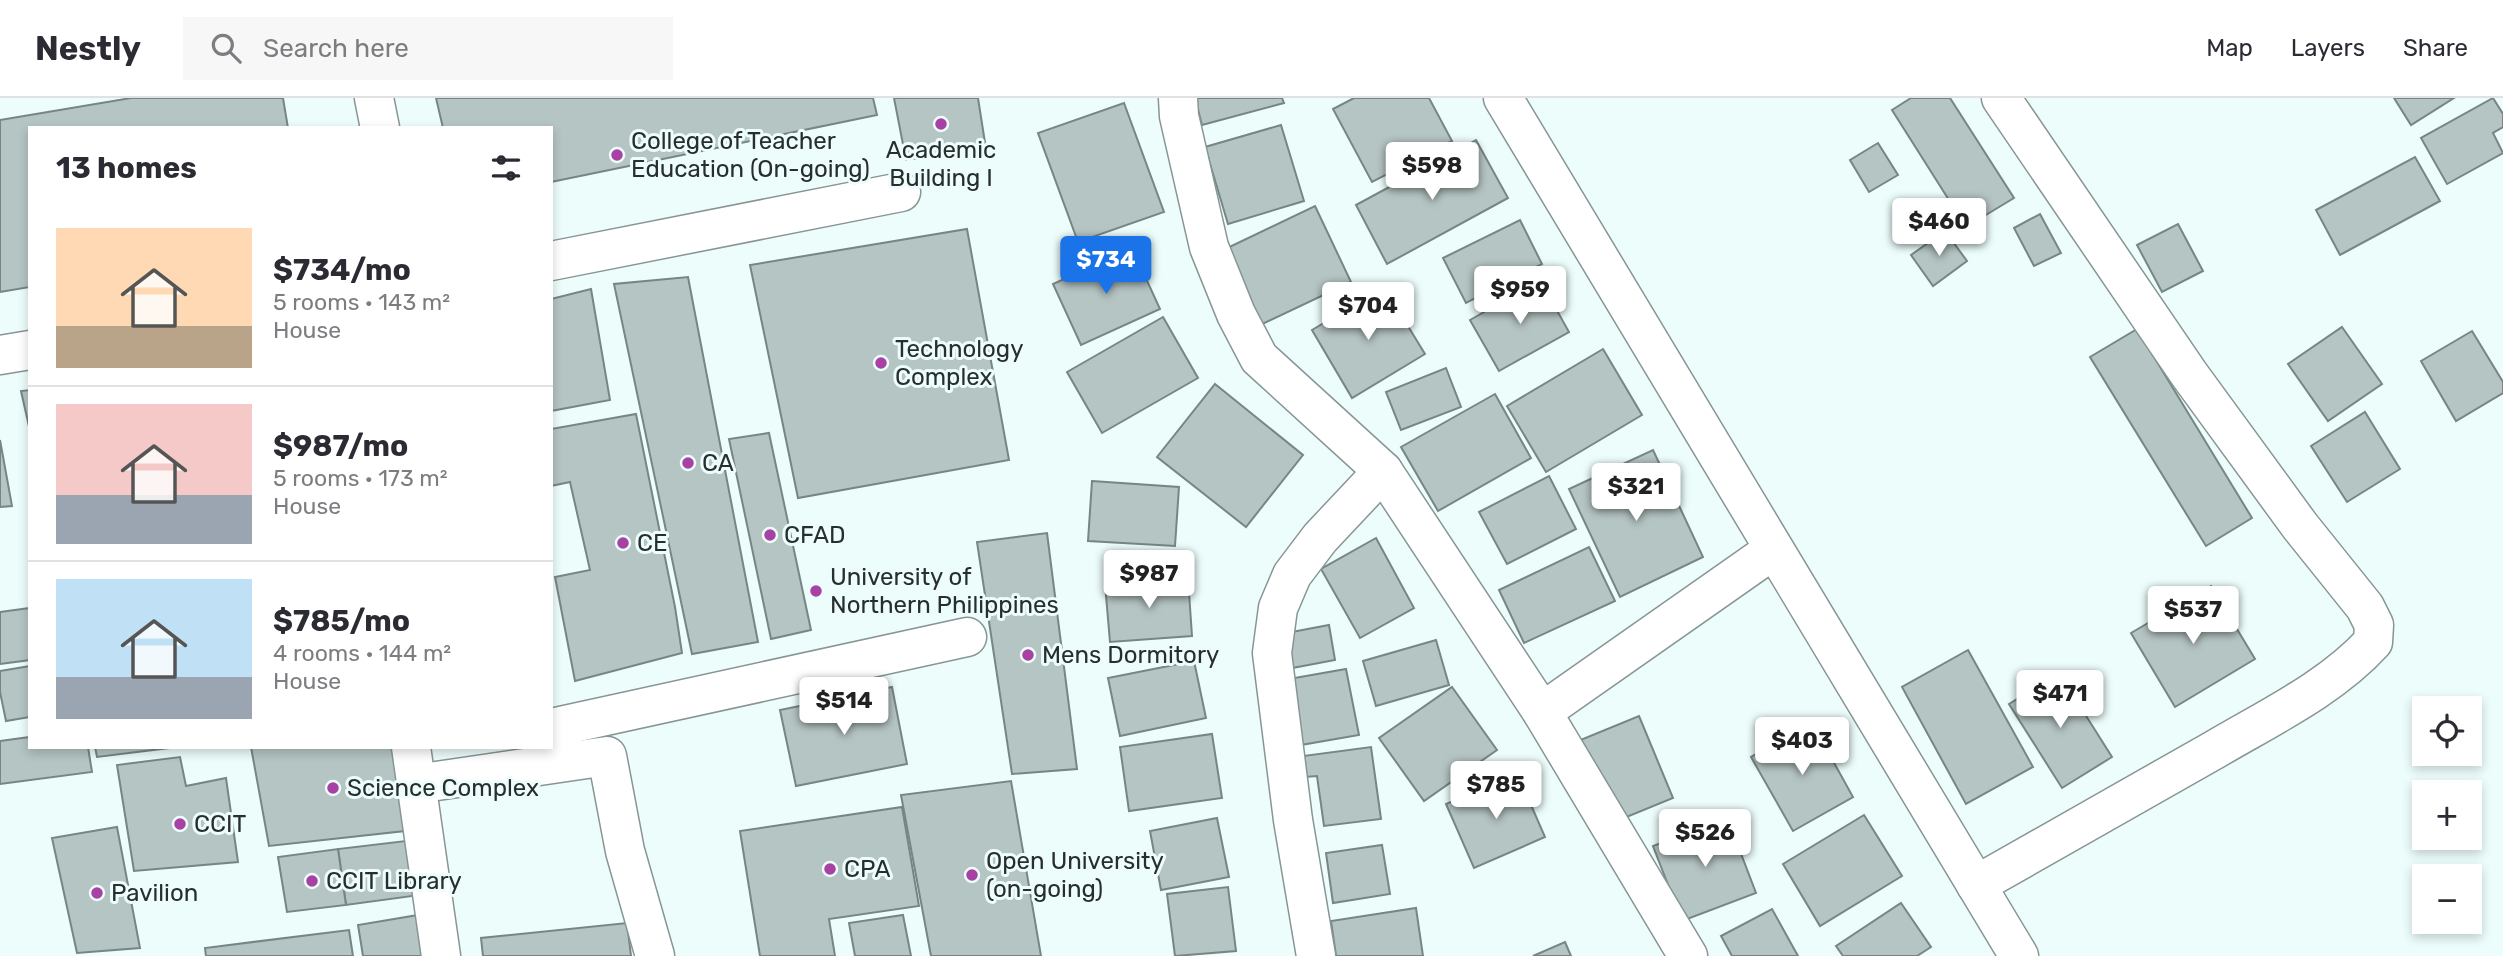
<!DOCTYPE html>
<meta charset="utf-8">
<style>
body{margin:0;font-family:Rubik,sans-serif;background:#f7f7f7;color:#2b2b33;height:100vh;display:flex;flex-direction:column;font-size:26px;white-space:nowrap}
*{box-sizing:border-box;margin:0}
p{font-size:23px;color:#7c7c81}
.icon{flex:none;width:38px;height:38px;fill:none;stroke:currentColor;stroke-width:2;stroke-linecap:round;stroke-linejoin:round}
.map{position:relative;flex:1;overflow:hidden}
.panel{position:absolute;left:28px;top:28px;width:525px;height:623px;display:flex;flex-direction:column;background:#fff;border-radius:0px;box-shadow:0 4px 10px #0003}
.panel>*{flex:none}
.buttons{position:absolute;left:2412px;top:598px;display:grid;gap:14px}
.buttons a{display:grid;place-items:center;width:70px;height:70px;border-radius:0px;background:#fff;box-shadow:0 4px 10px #0003;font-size:35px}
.price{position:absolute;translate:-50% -60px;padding:0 16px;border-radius:7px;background:#fff;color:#222;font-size:23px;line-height:46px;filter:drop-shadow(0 2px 4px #0008)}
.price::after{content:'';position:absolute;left:50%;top:42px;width:21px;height:16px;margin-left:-10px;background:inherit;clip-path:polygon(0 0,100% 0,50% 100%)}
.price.selected{background:#1a73e8;color:#fff}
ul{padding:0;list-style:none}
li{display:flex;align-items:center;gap:21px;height:175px;padding:0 28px}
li+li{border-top:2px solid #e1e1e2}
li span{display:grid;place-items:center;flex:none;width:196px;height:140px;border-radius:0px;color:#555}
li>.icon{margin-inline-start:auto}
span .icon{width:84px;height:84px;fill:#fffc;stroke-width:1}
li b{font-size:30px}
h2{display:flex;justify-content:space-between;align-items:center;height:84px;padding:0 28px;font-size:30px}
header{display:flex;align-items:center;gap:42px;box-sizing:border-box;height:98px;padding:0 35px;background:#fff;border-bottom:2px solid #e1e1e2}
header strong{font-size:33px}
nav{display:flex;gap:38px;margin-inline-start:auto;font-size:24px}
.search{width:490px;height:63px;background:#f7f7f7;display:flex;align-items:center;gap:18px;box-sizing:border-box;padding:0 24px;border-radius:0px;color:#7c7c81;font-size:26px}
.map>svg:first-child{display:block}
.building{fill:#b5c5c3;stroke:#778685;stroke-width:2}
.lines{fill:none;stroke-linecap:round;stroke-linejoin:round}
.minor-casing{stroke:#879695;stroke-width:41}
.minor{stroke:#fff;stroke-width:38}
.poi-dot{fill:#a841a4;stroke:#ecfdfb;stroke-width:2.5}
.labels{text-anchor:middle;stroke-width:6;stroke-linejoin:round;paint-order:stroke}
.poi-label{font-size:24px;fill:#282e2d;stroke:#ecfdfb;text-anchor:start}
</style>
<header>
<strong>Nestly</strong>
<div class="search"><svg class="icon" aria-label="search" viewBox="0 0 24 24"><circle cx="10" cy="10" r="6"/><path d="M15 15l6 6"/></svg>Search here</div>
<nav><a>Map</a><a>Layers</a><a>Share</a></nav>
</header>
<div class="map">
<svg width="2503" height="858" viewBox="0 0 2503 858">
<rect width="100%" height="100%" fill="#ecfdfb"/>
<g class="building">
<polygon points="131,0 283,0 288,30 30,30 30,189 0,194 0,22"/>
<polygon points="436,0 873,0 877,17 551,84 551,30 443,30"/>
<polygon points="894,0 978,0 986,51 906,62"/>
<polygon points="1195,0 1282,0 1284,5 1202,27"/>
<polygon points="1354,0 1429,0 1452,43 1372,84 1333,11"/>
<polygon points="1911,0 1950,0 2014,100 1966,129 1892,12"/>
<polygon points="2394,0 2454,0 2411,27"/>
<polygon points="2493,0 2503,16 2503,29 2493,35 2503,55 2447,86 2421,40"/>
<polygon points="1124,5 1164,114 1078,144 1038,35"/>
<polygon points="1281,27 1304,103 1228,126 1205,49"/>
<polygon points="1476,42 1508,100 1387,166 1356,107"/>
<polygon points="1878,45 1898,77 1869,94 1850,62"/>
<polygon points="2415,59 2440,103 2340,157 2316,112"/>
<polygon points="1315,108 1351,184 1256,229 1219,154"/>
<polygon points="2040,116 2061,155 2034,168 2014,130"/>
<polygon points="1520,122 1542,166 1466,205 1443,160"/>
<polygon points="2178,126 2203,173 2162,194 2137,147"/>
<polygon points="967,131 1009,362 798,400 750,167"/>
<polygon points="1945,133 1967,163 1933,188 1911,157"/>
<polygon points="1132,150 1160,211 1081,247 1053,186"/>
<polygon points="688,179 758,544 692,556 614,186"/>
<polygon points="1540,182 1569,234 1499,273 1470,222"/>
<polygon points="1384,189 1425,256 1352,300 1312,232"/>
<polygon points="591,191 610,302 551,313 551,201"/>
<polygon points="1163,219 1198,280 1102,335 1067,274"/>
<polygon points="2342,229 2382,286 2328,323 2288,266"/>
<polygon points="2137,231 2252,420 2206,448 2090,259"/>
<polygon points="2472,233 2503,284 2503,295 2456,323 2421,263"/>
<polygon points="1603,251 1642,317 1546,374 1507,308"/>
<polygon points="1446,270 1461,309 1401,332 1386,294"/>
<polygon points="1215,286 1303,357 1246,429 1157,359"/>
<polygon points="30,292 30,333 21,293"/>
<polygon points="1495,296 1531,360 1438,413 1401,349"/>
<polygon points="2365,314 2400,371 2347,404 2311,348"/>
<polygon points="636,316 675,509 682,555 575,583 555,479 590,472 570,384 551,388 551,331"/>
<polygon points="769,335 811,532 771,541 729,341"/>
<polygon points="0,342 12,408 0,409"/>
<polygon points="1653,352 1703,459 1620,499 1569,391"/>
<polygon points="1549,378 1576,431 1507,466 1479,414"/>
<polygon points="1092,383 1179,389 1175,448 1088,443"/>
<polygon points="1047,435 1077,671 1012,676 977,444"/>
<polygon points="1376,440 1414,510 1360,540 1321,471"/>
<polygon points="1589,449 1615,503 1524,545 1499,492"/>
<polygon points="1188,480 1192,538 1110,544 1105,486"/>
<polygon points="2211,488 2255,561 2175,609 2131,535"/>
<polygon points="30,510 30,562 0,566 0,514"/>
<polygon points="1329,527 1335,562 1287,571 1281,536"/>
<polygon points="1436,542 1449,587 1376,608 1363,563"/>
<polygon points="1968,552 2033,669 1966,706 1902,589"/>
<polygon points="1194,563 1206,620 1120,638 1108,580"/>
<polygon points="30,568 30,619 6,623 0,594 0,573"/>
<polygon points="1346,571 1359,637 1295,648 1283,582"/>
<polygon points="2059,575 2112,659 2062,690 2009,606"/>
<polygon points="892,589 907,666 796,688 780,612"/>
<polygon points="1452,589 1497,652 1424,703 1379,640"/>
<polygon points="1639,618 1673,700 1612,725 1578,643"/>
<polygon points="1812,625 1853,699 1793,733 1751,659"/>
<polygon points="1212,636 1222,700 1129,713 1120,649"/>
<polygon points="30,639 30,649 88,649 92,674 0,686 0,643"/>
<polygon points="95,649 169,649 169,650 97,659"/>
<polygon points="251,649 400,649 414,732 269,748"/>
<polygon points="1371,649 1381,721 1324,728 1317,678 1305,679 1303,658"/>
<polygon points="180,659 186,688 226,680 238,764 134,773 117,667"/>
<polygon points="1517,675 1545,739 1474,770 1446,706"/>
<polygon points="1011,683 1041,858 931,858 901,697"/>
<polygon points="902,709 919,808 829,821 835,858 760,858 740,733"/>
<polygon points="1864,717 1902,778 1820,828 1783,766"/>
<polygon points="1727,719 1756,795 1682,823 1653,748"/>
<polygon points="1217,720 1229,779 1161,792 1150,733"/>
<polygon points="117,729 140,850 77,855 52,740"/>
<polygon points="414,742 420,797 346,807 338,751"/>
<polygon points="1382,747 1390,796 1333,805 1326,755"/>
<polygon points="338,751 346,807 287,814 278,759"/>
<polygon points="1228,789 1236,853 1175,858 1167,796"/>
<polygon points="1901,805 1931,849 1917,858 1843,858 1836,848"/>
<polygon points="1416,810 1423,858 1336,858 1331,823"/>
<polygon points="1772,811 1798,858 1732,858 1721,838"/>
<polygon points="424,816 429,858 363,858 358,827"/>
<polygon points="903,817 911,858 855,858 849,825"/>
<polygon points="627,825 631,858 483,858 481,840"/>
<polygon points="349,832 353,858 206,858 205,850"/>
<polygon points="1565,844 1571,858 1533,858"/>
</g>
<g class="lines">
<defs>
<g id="minor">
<polyline points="374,0 380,30"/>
<polyline points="1178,0 1179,18 1209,149 1236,216 1259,260 1383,373 1542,614 1688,858"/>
<polyline points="1503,0 2019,858"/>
<polyline points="551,163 901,94"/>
<polyline points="0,257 30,252"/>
<polyline points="1542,614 1773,452"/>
<polyline points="551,630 967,539"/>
<polyline points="411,649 441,858"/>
<polyline points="416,686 607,658 625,753 655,858"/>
<path d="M1976 787C2055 742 2135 697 2214 652 2268 620 2330 591 2373 544L2374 527 2365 509 2300 428 2189 276 2001 0"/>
<polyline points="1316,858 1293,722 1272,555 1278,510 1292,477 1320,440 1383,373"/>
</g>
</defs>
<use href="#minor" class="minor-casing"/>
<use href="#minor" class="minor"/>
</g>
<g class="poi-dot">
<circle cx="941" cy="26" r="7"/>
<circle cx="617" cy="57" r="7"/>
<circle cx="881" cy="265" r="7"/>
<circle cx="688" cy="365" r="7"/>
<circle cx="770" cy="437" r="7"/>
<circle cx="623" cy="445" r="7"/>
<circle cx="816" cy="493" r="7"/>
<circle cx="1028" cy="557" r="7"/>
<circle cx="333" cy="690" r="7"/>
<circle cx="180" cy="726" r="7"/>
<circle cx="830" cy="771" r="7"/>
<circle cx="972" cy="777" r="7"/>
<circle cx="312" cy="783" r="7"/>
<circle cx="97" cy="795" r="7"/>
</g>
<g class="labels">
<g class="poi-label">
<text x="631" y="51">College of Teacher<tspan x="631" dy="28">Education (On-going)</tspan></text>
<text x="941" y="60" text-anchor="middle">Academic<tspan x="941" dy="28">Building I</tspan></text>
<text x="895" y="259">Technology<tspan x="895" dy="28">Complex</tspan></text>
<text x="702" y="373">CA</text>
<text x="784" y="445">CFAD</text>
<text x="637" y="453">CE</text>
<text x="830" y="487">University of<tspan x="830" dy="28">Northern Philippines</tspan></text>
<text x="1042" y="565">Mens Dormitory</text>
<text x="347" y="698">Science Complex</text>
<text x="194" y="734">CCIT</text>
<text x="986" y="771">Open University<tspan x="986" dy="28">(on-going)</tspan></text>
<text x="844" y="779">CPA</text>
<text x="326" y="791">CCIT Library</text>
<text x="111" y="803">Pavilion</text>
</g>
</g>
</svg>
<div class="buttons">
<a><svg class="icon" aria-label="locate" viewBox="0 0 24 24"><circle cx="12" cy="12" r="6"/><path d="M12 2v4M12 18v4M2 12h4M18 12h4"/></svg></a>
<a>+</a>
<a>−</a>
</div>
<b class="price" style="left:1432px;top:104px">$598</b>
<b class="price" style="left:1939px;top:160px">$460</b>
<b class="price selected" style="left:1106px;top:198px">$734</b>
<b class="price" style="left:1520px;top:228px">$959</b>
<b class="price" style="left:1368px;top:244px">$704</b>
<b class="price" style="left:1636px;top:425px">$321</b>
<b class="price" style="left:1149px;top:512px">$987</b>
<b class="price" style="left:2193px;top:548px">$537</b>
<b class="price" style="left:2060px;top:632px">$471</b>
<b class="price" style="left:844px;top:639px">$514</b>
<b class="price" style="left:1802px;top:679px">$403</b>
<b class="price" style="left:1496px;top:723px">$785</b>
<b class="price" style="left:1705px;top:771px">$526</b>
<section class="panel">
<h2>13 homes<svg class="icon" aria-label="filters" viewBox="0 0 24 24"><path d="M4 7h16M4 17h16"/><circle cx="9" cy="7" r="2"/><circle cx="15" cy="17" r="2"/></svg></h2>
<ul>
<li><span style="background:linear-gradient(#ffd9b3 70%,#b9a48a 0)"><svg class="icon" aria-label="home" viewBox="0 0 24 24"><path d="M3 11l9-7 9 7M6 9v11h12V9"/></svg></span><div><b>$734/mo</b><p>5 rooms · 143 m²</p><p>House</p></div></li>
<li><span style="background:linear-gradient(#f6c9c9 65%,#9aa5b1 0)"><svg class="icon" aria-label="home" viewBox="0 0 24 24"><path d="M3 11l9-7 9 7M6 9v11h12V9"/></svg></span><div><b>$987/mo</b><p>5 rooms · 173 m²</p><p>House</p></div></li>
<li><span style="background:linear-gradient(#bfe0f5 70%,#9aa5b1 0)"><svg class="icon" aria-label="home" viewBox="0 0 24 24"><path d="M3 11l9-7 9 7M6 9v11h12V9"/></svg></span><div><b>$785/mo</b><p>4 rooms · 144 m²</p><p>House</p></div></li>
</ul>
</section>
</div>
